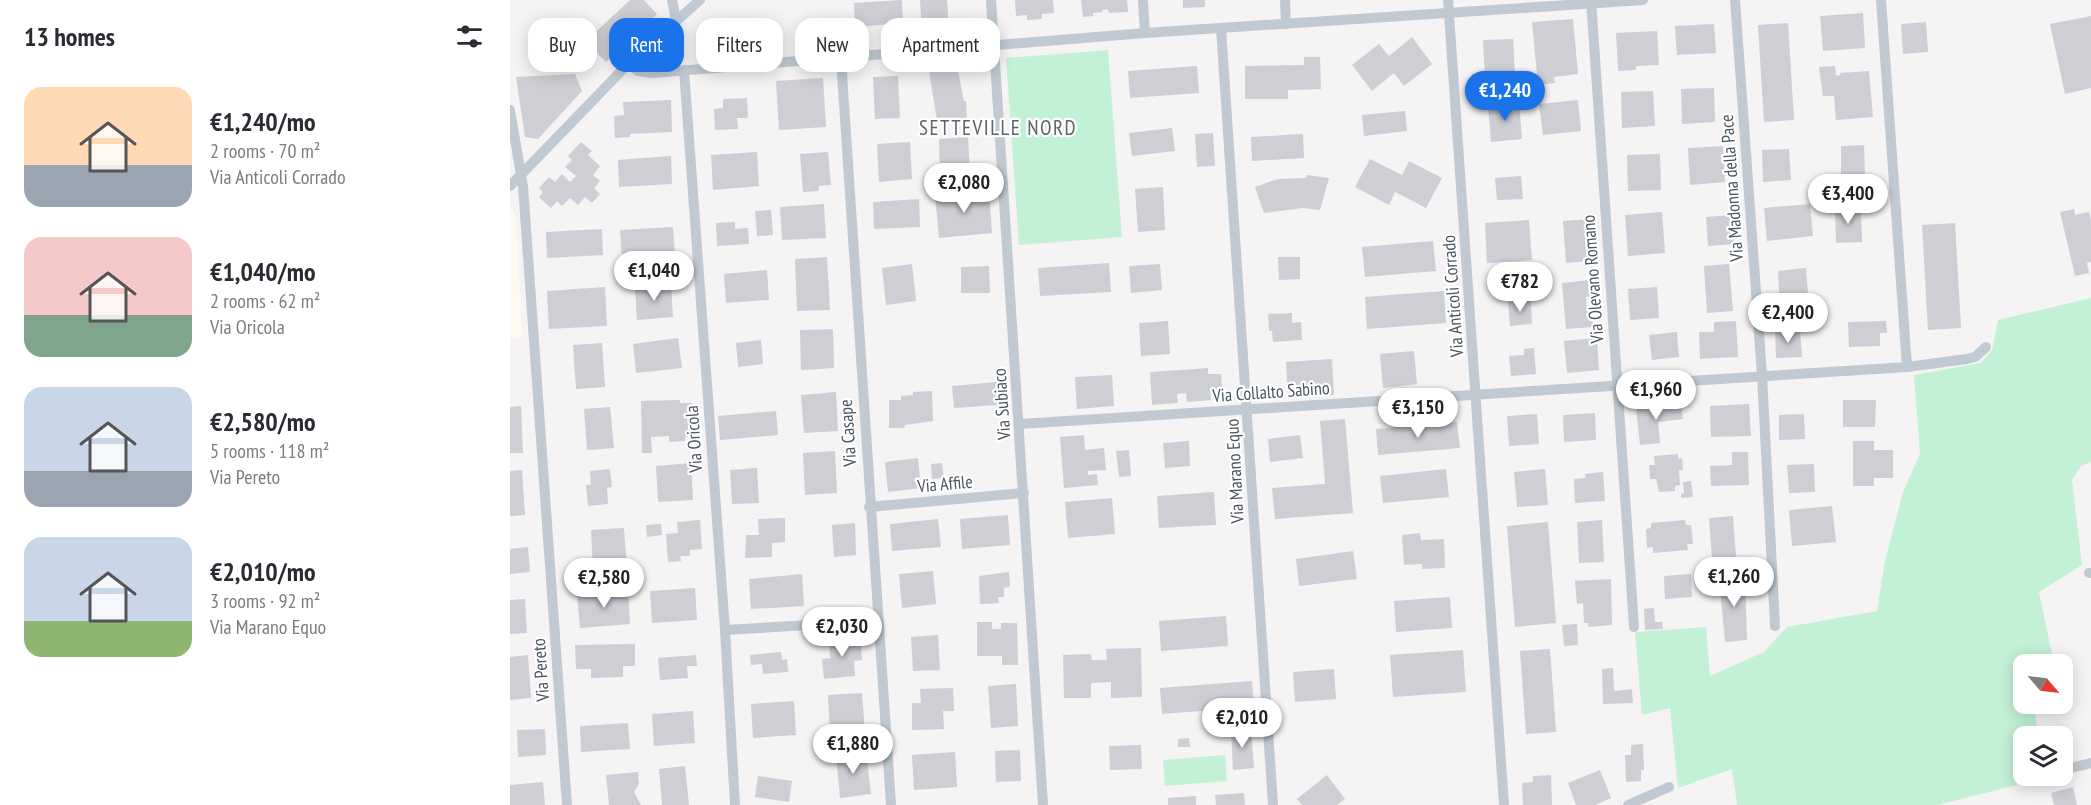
<!DOCTYPE html>
<meta charset="utf-8">
<style>
body{margin:0;font-family:"PT Sans Narrow",sans-serif;background:#f2f2f3;color:#2b2b33;height:100vh;display:flex;flex-direction:column;font-size:22px;white-space:nowrap}
*{box-sizing:border-box;margin:0}
p{font-size:20px;color:#7c7c81}
.icon{flex:none;width:33px;height:33px;fill:none;stroke:currentColor;stroke-width:2;stroke-linecap:round;stroke-linejoin:round}
.map{position:relative;flex:1;overflow:hidden}
.sheet{display:flex;flex-direction:column;background:#fff;width:510px}
.sheet>*{flex:none}
.guide{position:absolute;left:18px;top:18px;width:570px;height:54px;display:flex;gap:12px}
.needle{width:39px;rotate:118deg}
.fabs{position:absolute;left:1503px;top:654px;display:grid;gap:12px}
.fabs a{display:grid;place-items:center;width:60px;height:60px;border-radius:12px;background:#fff;box-shadow:0 3px 15px #0003;font-size:30px}
.price{position:absolute;translate:-50% -51px;padding:0 14px;border-radius:21px;background:#fff;color:#222;font-size:20px;line-height:39px;filter:drop-shadow(0 2px 3px #0008)}
.price::after{content:'';position:absolute;left:50%;top:36px;width:18px;height:14px;margin-left:-9px;background:inherit;clip-path:polygon(0 0,100% 0,50% 100%)}
.price.current{background:#1a73e8;color:#fff}
ul{padding:0;list-style:none}
li{display:flex;align-items:center;gap:18px;height:150px;padding:0 24px}
li span{display:grid;place-items:center;flex:none;width:168px;height:120px;border-radius:18px;color:#555}
li>.icon{margin-inline-start:auto}
span .icon{width:72px;height:72px;fill:#fffc;stroke-width:1}
li b{font-size:26px}
h2{display:flex;justify-content:space-between;align-items:center;height:72px;padding:0 24px;font-size:26px}
.tag{padding:0 21px;border-radius:18px;background:#fff;box-shadow:0 3px 15px #0003;font-size:21px;line-height:54px}
.tag.current{background:#1a73e8;color:#fff}
main{display:flex;flex:1;min-height:0}
.map>svg:first-child{display:block}
.commercial{fill:#fdf9ef}
.green{fill:#c3f1d5}
.building{fill:#cdcfd5}
.lines{fill:none;stroke-linecap:round;stroke-linejoin:round}
.minor{stroke:#c1cad2;stroke-width:10}
.labels{text-anchor:middle;stroke-width:4.5;stroke-linejoin:round;paint-order:stroke}
.street-label{font-size:18px;fill:#4a5661;stroke:#fff}
.quarter-label{font-size:21px;letter-spacing:1.5px;fill:#5f6368;stroke:#fff}
</style>
<main>
<section class="sheet">
<h2>13 homes<svg class="icon" aria-label="filters" viewBox="0 0 24 24"><path d="M4 7h16M4 17h16"/><circle cx="9" cy="7" r="2"/><circle cx="15" cy="17" r="2"/></svg></h2>
<ul>
<li><span style="background:linear-gradient(#ffd9b3 65%,#9aa5b1 0)"><svg class="icon" aria-label="home" viewBox="0 0 24 24"><path d="M3 11l9-7 9 7M6 9v11h12V9"/></svg></span><div><b>€1,240/mo</b><p>2 rooms · 70 m²</p><p>Via Anticoli Corrado</p></div></li>
<li><span style="background:linear-gradient(#f6c9c9 65%,#7fa58c 0)"><svg class="icon" aria-label="home" viewBox="0 0 24 24"><path d="M3 11l9-7 9 7M6 9v11h12V9"/></svg></span><div><b>€1,040/mo</b><p>2 rooms · 62 m²</p><p>Via Oricola</p></div></li>
<li><span style="background:linear-gradient(#c9d6e8 70%,#9aa5b1 0)"><svg class="icon" aria-label="home" viewBox="0 0 24 24"><path d="M3 11l9-7 9 7M6 9v11h12V9"/></svg></span><div><b>€2,580/mo</b><p>5 rooms · 118 m²</p><p>Via Pereto</p></div></li>
<li><span style="background:linear-gradient(#c9d6e8 70%,#8fb573 0)"><svg class="icon" aria-label="home" viewBox="0 0 24 24"><path d="M3 11l9-7 9 7M6 9v11h12V9"/></svg></span><div><b>€2,010/mo</b><p>3 rooms · 92 m²</p><p>Via Marano Equo</p></div></li>
</ul>
</section>
<div class="map">
<svg width="1581" height="805" viewBox="0 0 1581 805">
<rect width="100%" height="100%" fill="#f5f3f3"/>
<polygon class="commercial" points="2,208 5,210 13,338 0,339 0,211"/>
<g class="green">
<polygon points="598,50 612,237 509,245 496,58"/>
<polygon points="1581,298 1581,462 1571,466 1562,480 1572,565 1529,592 1544,664 1514,664 1514,704 1523,704 1529,736 1514,736 1513,771 1505,774 1507,785 1427,805 1227,805 1222,769 1168,788 1160,708 1132,715 1125,632 1196,627 1200,676 1254,652 1277,627 1367,611 1375,561 1393,492 1410,454 1404,375 1471,363 1482,350 1488,320"/>
<polygon points="715,755 717,781 655,786 653,760"/>
</g>
<g class="building">
<polygon points="120,0 134,0 147,14 96,62 76,41"/>
<polygon points="392,0 393,23 345,27 344,3"/>
<polygon points="410,0 437,0 439,30 412,31"/>
<polygon points="505,0 543,0 544,13 532,14 532,19 517,20 517,15 506,16"/>
<polygon points="571,0 617,0 618,12 599,13 598,9 592,10 593,12 583,13 583,16 573,17"/>
<polygon points="673,0 695,0 695,7 673,8"/>
<polygon points="1353,13 1355,48 1313,51 1310,16"/>
<polygon points="1581,16 1581,88 1555,94 1540,24"/>
<polygon points="1063,19 1068,74 1044,77 1045,83 1028,85 1022,22"/>
<polygon points="1416,22 1418,52 1393,54 1391,24"/>
<polygon points="1278,23 1284,120 1254,122 1248,25"/>
<polygon points="1204,24 1206,53 1167,55 1165,26"/>
<polygon points="1147,31 1149,65 1126,66 1126,70 1108,71 1106,33"/>
<polygon points="902,37 922,64 894,86 884,73 862,91 842,65 869,44 879,56"/>
<polygon points="1003,39 1005,75 975,77 973,40"/>
<polygon points="794,57 810,57 811,89 778,90 778,99 735,99 735,66 794,65"/>
<polygon points="687,66 689,93 620,98 618,71"/>
<polygon points="1325,66 1326,76 1330,75 1330,73 1359,71 1363,117 1326,120 1324,96 1313,96 1309,67"/>
<polygon points="448,71 454,101 456,101 457,119 427,120 419,72"/>
<polygon points="65,74 72,91 28,139 15,137 6,77"/>
<polygon points="388,76 390,118 365,119 363,77"/>
<polygon points="313,78 316,127 269,130 266,81"/>
<polygon points="1204,88 1205,122 1172,124 1171,89"/>
<polygon points="1143,91 1145,126 1112,128 1111,92"/>
<polygon points="237,98 238,118 227,118 228,129 205,130 204,109 213,108 213,99"/>
<polygon points="161,100 162,132 120,134 120,137 105,138 104,116 114,115 113,102"/>
<polygon points="1068,100 1071,131 1033,135 1029,104"/>
<polygon points="1009,101 1012,139 981,142 978,104"/>
<polygon points="895,111 897,131 854,136 852,115"/>
<polygon points="662,128 665,151 622,156 619,133"/>
<polygon points="703,133 705,166 687,167 685,134"/>
<polygon points="793,134 794,158 742,161 741,137"/>
<polygon points="458,137 460,171 430,173 429,139"/>
<polygon points="71,142 82,151 78,155 90,166 83,175 90,181 84,188 90,194 82,203 75,197 68,205 60,198 52,206 47,201 41,208 29,197 33,192 29,188 39,177 45,182 52,174 60,182 66,176 55,167 62,160 58,156"/>
<polygon points="400,142 402,179 369,182 367,144"/>
<polygon points="1354,145 1355,175 1331,176 1331,146"/>
<polygon points="1213,146 1215,182 1180,185 1178,148"/>
<polygon points="1279,149 1281,180 1253,182 1252,150"/>
<polygon points="247,152 249,186 203,190 201,155"/>
<polygon points="318,152 321,185 308,186 309,191 293,192 290,154"/>
<polygon points="1150,154 1151,190 1118,191 1117,155"/>
<polygon points="161,156 162,184 109,187 108,160"/>
<polygon points="860,159 892,175 899,161 932,178 916,208 885,192 879,205 845,187"/>
<polygon points="797,175 819,178 810,210 793,208 754,213 745,187 768,179 796,178"/>
<polygon points="1011,176 1013,199 987,200 985,178"/>
<polygon points="653,187 655,230 628,232 625,189"/>
<polygon points="479,191 482,233 429,238 425,195"/>
<polygon points="409,199 410,227 364,229 363,202"/>
<polygon points="314,204 316,238 272,240 270,207"/>
<polygon points="1300,204 1303,236 1257,241 1254,208"/>
<polygon points="1325,208 1351,208 1352,242 1326,243"/>
<polygon points="1564,209 1565,215 1579,212 1581,220 1581,262 1577,263 1579,273 1565,276 1550,212"/>
<polygon points="261,210 263,235 247,236 245,211"/>
<polygon points="1152,212 1155,253 1118,256 1115,215"/>
<polygon points="1222,215 1224,244 1198,246 1196,217"/>
<polygon points="1081,219 1084,261 1056,263 1053,221"/>
<polygon points="1019,220 1022,260 977,263 975,223"/>
<polygon points="225,222 225,229 238,228 239,244 207,246 206,223"/>
<polygon points="1445,223 1451,328 1418,330 1412,225"/>
<polygon points="163,227 165,256 112,259 110,230"/>
<polygon points="92,229 93,255 37,258 36,232"/>
<polygon points="923,241 926,271 855,277 852,247"/>
<polygon points="317,257 320,310 287,311 285,259"/>
<polygon points="768,257 790,257 790,279 769,280"/>
<polygon points="599,263 601,292 530,296 528,268"/>
<polygon points="402,264 406,301 376,305 372,268"/>
<polygon points="650,264 652,290 621,293 619,266"/>
<polygon points="1219,264 1223,311 1197,313 1194,266"/>
<polygon points="479,266 480,293 451,293 451,267"/>
<polygon points="1296,268 1299,307 1270,309 1268,271"/>
<polygon points="257,270 259,300 216,303 214,274"/>
<polygon points="1080,280 1081,296 1076,297 1077,309 1082,309 1083,327 1056,329 1052,283"/>
<polygon points="161,284 163,317 127,320 125,287"/>
<polygon points="95,287 97,326 39,329 37,291"/>
<polygon points="1147,287 1149,318 1120,320 1118,289"/>
<polygon points="934,291 936,323 857,329 855,297"/>
<polygon points="1021,300 1022,324 1000,326 998,302"/>
<polygon points="782,313 782,323 791,322 792,340 763,342 762,331 759,331 758,314"/>
<polygon points="658,321 660,354 631,356 629,323"/>
<polygon points="1226,321 1228,357 1190,359 1189,332 1204,332 1204,322"/>
<polygon points="1376,321 1377,333 1370,333 1370,346 1339,347 1338,322"/>
<polygon points="323,329 324,368 291,370 290,330"/>
<polygon points="1290,329 1292,357 1266,358 1265,330"/>
<polygon points="1167,332 1169,357 1142,360 1139,335"/>
<polygon points="168,338 172,368 126,373 123,344"/>
<polygon points="1087,338 1089,370 1057,373 1054,341"/>
<polygon points="251,340 253,364 228,367 226,343"/>
<polygon points="92,343 95,387 66,389 63,345"/>
<polygon points="1024,348 1026,374 1001,376 999,356 1014,355 1014,349"/>
<polygon points="904,351 907,384 873,388 870,354"/>
<polygon points="822,359 824,395 778,398 776,362"/>
<polygon points="698,368 698,374 711,374 712,389 700,390 701,400 677,402 676,393 667,394 668,403 642,405 640,372"/>
<polygon points="602,375 604,406 567,409 565,377"/>
<polygon points="486,382 488,405 444,408 442,386"/>
<polygon points="422,391 423,421 395,425 394,428 379,428 379,400 391,400 391,396 403,395 403,392"/>
<polygon points="326,392 328,431 294,433 291,395"/>
<polygon points="170,400 170,403 182,403 182,436 175,437 175,441 159,442 159,436 141,437 142,453 132,453 131,401"/>
<polygon points="1333,400 1366,400 1365,427 1333,427"/>
<polygon points="1171,403 1173,419 1148,422 1150,443 1130,445 1126,408"/>
<polygon points="1239,404 1241,436 1201,437 1200,406"/>
<polygon points="11,406 13,453 0,453 0,407"/>
<polygon points="100,407 104,448 77,450 74,409"/>
<polygon points="266,411 268,435 210,440 208,416"/>
<polygon points="1085,413 1086,440 1054,442 1053,415"/>
<polygon points="1027,414 1029,444 999,446 997,416"/>
<polygon points="1294,414 1295,439 1269,440 1269,415"/>
<polygon points="835,419 843,513 765,519 762,488 815,484 810,421"/>
<polygon points="947,422 950,448 868,455 866,429"/>
<polygon points="574,435 575,450 594,448 596,470 578,471 578,475 587,474 588,485 554,488 550,437"/>
<polygon points="790,435 793,458 760,462 758,439"/>
<polygon points="679,441 680,466 655,468 653,443"/>
<polygon points="1343,441 1364,441 1364,450 1383,450 1383,478 1364,478 1364,486 1343,486"/>
<polygon points="619,450 621,476 609,477 606,451"/>
<polygon points="325,451 327,493 295,495 293,453"/>
<polygon points="1222,452 1238,452 1239,485 1201,486 1200,466 1222,465"/>
<polygon points="1168,454 1168,459 1172,458 1173,470 1169,470 1170,485 1165,486 1165,491 1149,492 1146,479 1140,479 1139,465 1145,465 1144,456"/>
<polygon points="408,458 411,488 378,492 375,462"/>
<polygon points="181,463 183,500 148,502 146,466"/>
<polygon points="432,463 434,478 422,479 421,464"/>
<polygon points="1304,464 1305,492 1279,493 1277,465"/>
<polygon points="247,468 249,503 222,504 220,470"/>
<polygon points="100,469 102,487 97,488 98,504 78,506 76,485 81,485 80,471"/>
<polygon points="936,469 939,497 873,503 870,476"/>
<polygon points="1035,469 1038,505 1007,507 1004,472"/>
<polygon points="12,470 15,515 0,516 0,471"/>
<polygon points="1093,472 1095,501 1065,503 1064,479 1076,478 1075,474"/>
<polygon points="1181,481 1183,497 1171,498 1171,494 1174,493 1173,482"/>
<polygon points="704,492 706,525 649,528 647,496"/>
<polygon points="602,498 605,534 558,538 555,502"/>
<polygon points="1322,506 1326,542 1282,546 1279,510"/>
<polygon points="498,515 500,545 452,549 450,519"/>
<polygon points="1223,516 1226,557 1202,559 1199,518"/>
<polygon points="275,518 275,542 262,543 262,557 235,558 236,535 249,535 248,519"/>
<polygon points="428,519 431,547 382,551 380,524"/>
<polygon points="190,520 192,549 180,550 180,556 170,556 171,561 158,562 156,534 168,533 167,522"/>
<polygon points="1092,520 1094,562 1069,563 1067,522"/>
<polygon points="1175,520 1176,525 1181,525 1183,544 1177,544 1178,550 1143,553 1143,547 1137,548 1136,529 1141,528 1141,523"/>
<polygon points="1038,522 1046,623 1005,627 997,526"/>
<polygon points="345,523 346,555 324,557 322,525"/>
<polygon points="151,524 152,535 137,537 136,525"/>
<polygon points="114,528 117,570 83,572 81,530"/>
<polygon points="910,533 911,540 934,539 935,568 912,569 912,564 894,565 892,535"/>
<polygon points="18,547 20,572 0,574 0,549"/>
<polygon points="843,551 847,579 789,586 786,559"/>
<polygon points="423,571 426,604 392,608 389,574"/>
<polygon points="499,572 500,587 494,588 494,597 488,597 489,603 470,604 469,576"/>
<polygon points="292,574 294,606 241,609 239,579"/>
<polygon points="1181,574 1182,597 1155,599 1154,576"/>
<polygon points="1235,576 1237,640 1215,642 1209,578"/>
<polygon points="1101,579 1102,625 1078,627 1078,623 1074,623 1073,603 1067,604 1065,581"/>
<polygon points="185,588 187,620 142,623 140,591"/>
<polygon points="118,590 120,624 70,628 67,595"/>
<polygon points="940,597 942,628 886,632 884,601"/>
<polygon points="15,599 17,633 0,634 0,600"/>
<polygon points="1144,608 1145,622 1152,622 1153,629 1135,630 1134,609"/>
<polygon points="716,616 718,646 651,651 649,621"/>
<polygon points="467,622 482,622 482,629 491,629 491,623 507,623 508,665 492,665 492,656 467,656"/>
<polygon points="1067,624 1068,645 1054,646 1052,625"/>
<polygon points="428,635 430,670 403,671 401,637"/>
<polygon points="350,637 352,660 344,661 345,676 314,679 312,659 320,658 319,641"/>
<polygon points="125,644 125,666 113,666 113,677 81,678 81,669 66,669 65,645"/>
<polygon points="631,648 632,697 601,698 601,682 581,683 581,698 554,698 553,655 581,654 582,660 597,660 596,649"/>
<polygon points="1040,649 1046,732 1016,734 1010,651"/>
<polygon points="953,650 956,692 883,697 880,655"/>
<polygon points="271,652 272,660 277,659 278,672 253,674 252,664 241,665 240,655"/>
<polygon points="18,655 21,698 0,700 0,657"/>
<polygon points="186,655 187,666 177,666 178,678 150,680 148,658"/>
<polygon points="1103,668 1104,691 1122,689 1123,703 1093,704 1092,669"/>
<polygon points="824,669 826,699 785,702 783,672"/>
<polygon points="742,681 744,707 652,714 650,688"/>
<polygon points="506,684 508,726 481,728 478,686"/>
<polygon points="443,688 444,711 433,711 434,729 402,730 402,703 411,703 410,689"/>
<polygon points="352,693 355,733 320,735 318,695"/>
<polygon points="284,701 286,735 243,738 241,704"/>
<polygon points="183,711 185,743 144,746 142,714"/>
<polygon points="118,723 120,749 71,752 70,726"/>
<polygon points="35,729 36,755 8,757 7,730"/>
<polygon points="741,729 744,768 723,770 721,730"/>
<polygon points="679,738 680,747 668,747 668,739"/>
<polygon points="1133,744 1134,770 1131,770 1131,781 1116,782 1115,755 1121,755 1121,745"/>
<polygon points="631,745 632,769 600,770 599,746"/>
<polygon points="510,750 511,781 486,782 485,751"/>
<polygon points="356,752 361,794 330,798 326,755"/>
<polygon points="445,752 447,787 404,790 402,755"/>
<polygon points="175,766 179,805 152,805 149,769"/>
<polygon points="1090,770 1101,798 1085,805 1066,805 1058,783"/>
<polygon points="128,772 129,784 124,792 131,805 99,805 96,775"/>
<polygon points="817,775 835,799 827,805 792,805 787,799"/>
<polygon points="1041,775 1042,805 1013,805 1012,783 1023,782 1023,776"/>
<polygon points="248,776 282,781 279,802 245,797"/>
<polygon points="33,782 35,805 0,805 0,785"/>
<polygon points="1563,787 1567,805 1544,805 1541,793"/>
<polygon points="734,793 735,805 706,805 705,795"/>
<polygon points="686,796 686,805 658,805 658,798"/>
</g>
<g class="lines">
<g class="minor">
<polyline points="162,0 166,20"/>
<polyline points="481,0 533,805"/>
<polyline points="633,0 635,33"/>
<polyline points="775,0 776,24"/>
<polyline points="938,0 994,805"/>
<polyline points="1081,0 1124,627"/>
<polyline points="1225,0 1252,375 1265,626"/>
<polyline points="1371,0 1397,367"/>
<polyline points="711,28 763,805"/>
<polyline points="331,59 381,805"/>
<polyline points="119,63 128,71 142,73 635,33 1133,0"/>
<polyline points="174,70 215,630 225,805"/>
<polyline points="0,110 13,186 57,805"/>
<polyline points="0,186 119,63 190,0"/>
<polyline points="510,424 1397,367 1457,359 1465,357 1476,347"/>
<polyline points="359,507 514,493"/>
<polyline points="1579,573 1581,573"/>
<polyline points="215,630 368,621"/>
<polyline points="1552,770 1581,763"/>
<polyline points="1522,777 1527,776"/>
<polyline points="1118,805 1159,787"/>
</g>
</g>
<g class="labels">
<g class="street-label">
<text transform="translate(1222 188) rotate(-94)" y="6">Via Madonna della Pace</text>
<text transform="translate(1083 279) rotate(-94)" y="6">Via Olevano Romano</text>
<text transform="translate(943 296) rotate(-94)" y="6">Via Anticoli Corrado</text>
<text transform="translate(761 392) rotate(-4)" y="6">Via Collalto Sabino</text>
<text transform="translate(492 404) rotate(-94)" y="6">Via Subiaco</text>
<text transform="translate(338 433) rotate(-94)" y="6">Via Casape</text>
<text transform="translate(184 439) rotate(-94)" y="6">Via Oricola</text>
<text transform="translate(725 471) rotate(-93)" y="6">Via Marano Equo</text>
<text transform="translate(435 484) rotate(-5)" y="6">Via Affile</text>
<text transform="translate(31 670) rotate(-94)" y="6">Via Pereto</text>
</g>
<g class="quarter-label">
<text x="488" y="135">SETTEVILLE NORD</text>
</g>
</g>
</svg>
<div class="fabs">
<a><svg class="needle" viewBox="-14 -14 28 28"><path d="M0-13l5 13h-10z" fill="#e53935"/><path d="M0 13l5-13h-10z" fill="#7c7c81"/></svg></a>
<a><svg class="icon" aria-label="layers" viewBox="0 0 24 24"><path d="M12 4l9 5-9 5-9-5zM3 14l9 5 9-5"/></svg></a>
</div>
<b class="price current" style="left:995px;top:122px">€1,240</b>
<b class="price" style="left:454px;top:214px">€2,080</b>
<b class="price" style="left:1338px;top:225px">€3,400</b>
<b class="price" style="left:144px;top:302px">€1,040</b>
<b class="price" style="left:1010px;top:313px">€782</b>
<b class="price" style="left:1278px;top:344px">€2,400</b>
<b class="price" style="left:1146px;top:421px">€1,960</b>
<b class="price" style="left:908px;top:439px">€3,150</b>
<b class="price" style="left:1224px;top:608px">€1,260</b>
<b class="price" style="left:94px;top:609px">€2,580</b>
<b class="price" style="left:332px;top:658px">€2,030</b>
<b class="price" style="left:732px;top:749px">€2,010</b>
<b class="price" style="left:343px;top:775px">€1,880</b>
<div class="guide">
<a class="tag">Buy</a>
<a class="tag current">Rent</a>
<a class="tag">Filters</a>
<a class="tag">New</a>
<a class="tag">Apartment</a>
</div>
</div>
</main>
